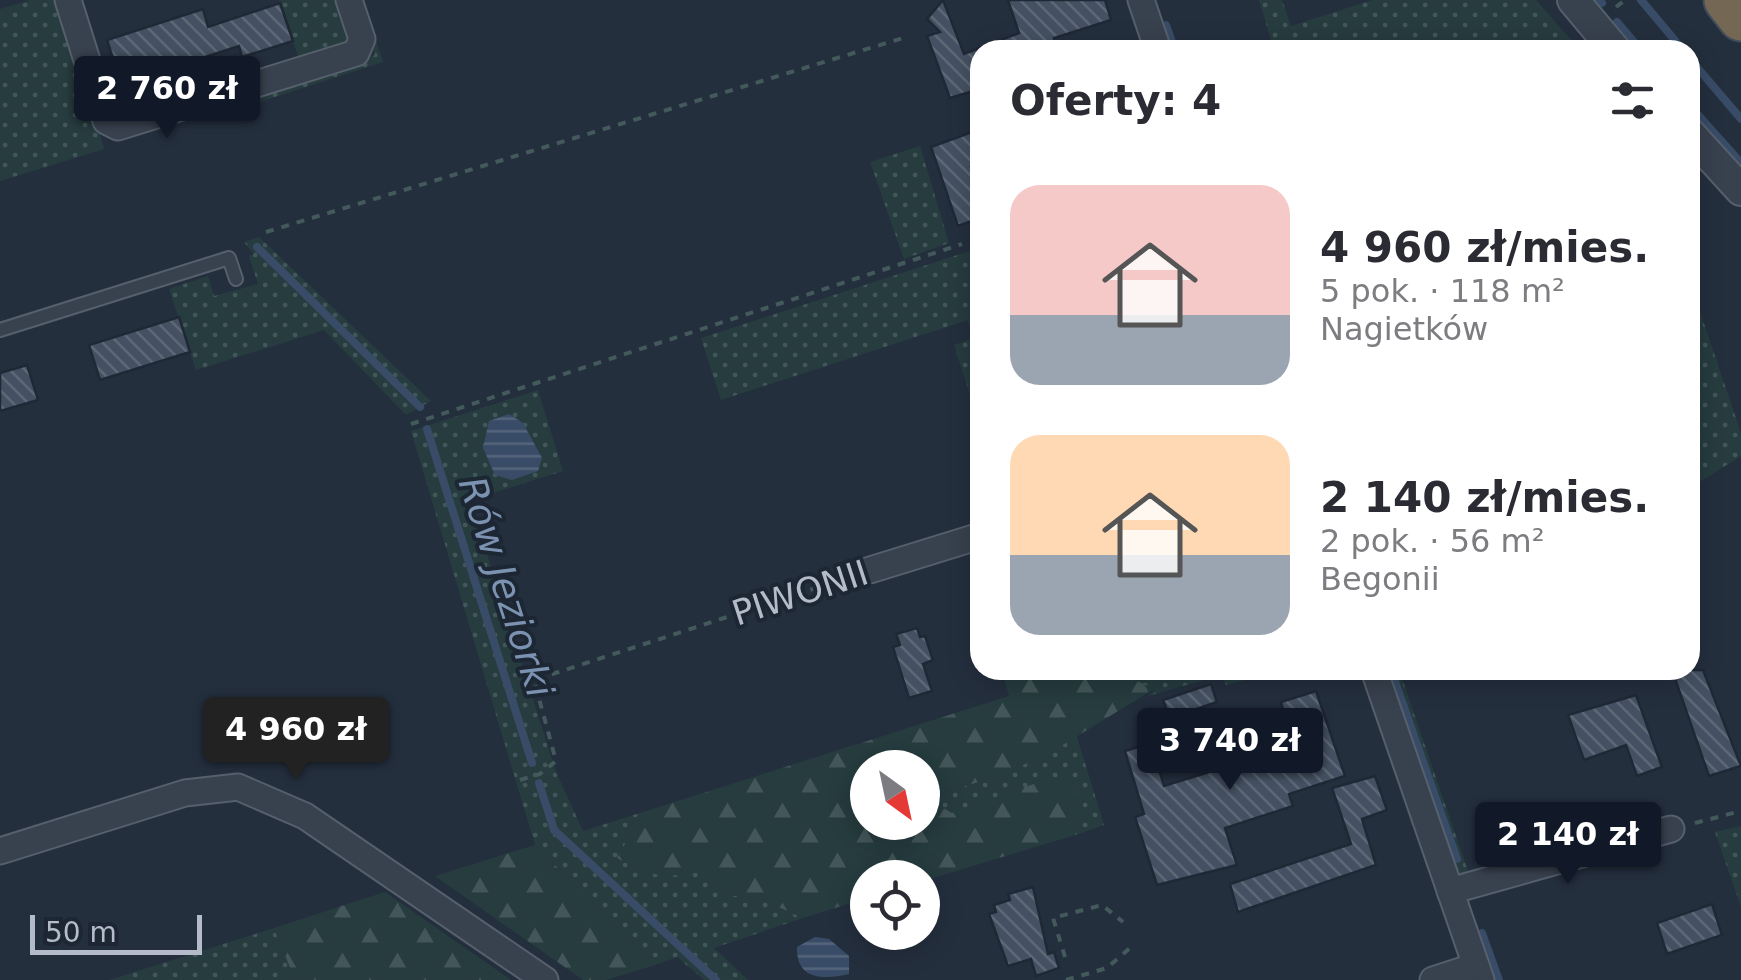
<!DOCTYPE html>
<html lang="pl">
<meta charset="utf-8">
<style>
body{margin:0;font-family:"DejaVu Sans",sans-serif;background:#f7f7f7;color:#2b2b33;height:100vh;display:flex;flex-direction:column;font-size:38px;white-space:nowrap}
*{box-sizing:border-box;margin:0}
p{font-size:32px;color:#7c7c81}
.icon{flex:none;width:55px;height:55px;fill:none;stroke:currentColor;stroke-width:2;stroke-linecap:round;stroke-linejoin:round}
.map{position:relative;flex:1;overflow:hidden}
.sheet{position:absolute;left:970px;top:40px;width:730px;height:640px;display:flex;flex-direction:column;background:#fff;border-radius:30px;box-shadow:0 5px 25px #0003}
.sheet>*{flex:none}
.needle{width:65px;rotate:147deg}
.fabs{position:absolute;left:850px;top:750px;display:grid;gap:20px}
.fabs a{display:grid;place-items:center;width:90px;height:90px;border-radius:50%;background:#fff;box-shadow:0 5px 25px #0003;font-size:50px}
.scale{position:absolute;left:30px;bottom:25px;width:172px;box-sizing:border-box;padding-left:10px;border:5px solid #b4bcc9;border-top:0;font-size:28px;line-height:35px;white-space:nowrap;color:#b4bcc9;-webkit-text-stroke:8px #1d2633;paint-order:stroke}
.price{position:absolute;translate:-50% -85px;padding:0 22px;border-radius:10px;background:#111827;color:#fff;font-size:32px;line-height:65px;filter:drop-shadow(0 2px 5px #0008)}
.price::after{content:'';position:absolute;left:50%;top:60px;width:30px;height:22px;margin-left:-15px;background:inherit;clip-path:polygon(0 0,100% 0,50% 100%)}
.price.on{background:#222;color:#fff}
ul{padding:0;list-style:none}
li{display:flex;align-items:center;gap:30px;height:250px;padding:0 40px}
li span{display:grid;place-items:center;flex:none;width:280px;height:200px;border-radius:30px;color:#555}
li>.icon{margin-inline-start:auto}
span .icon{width:120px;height:120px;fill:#fffc;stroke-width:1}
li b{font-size:42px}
h2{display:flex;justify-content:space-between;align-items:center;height:120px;padding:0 40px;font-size:42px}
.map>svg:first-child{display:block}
.grass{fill:url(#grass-dots)}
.forest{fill:url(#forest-firs);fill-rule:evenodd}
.water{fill:url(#water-rules)}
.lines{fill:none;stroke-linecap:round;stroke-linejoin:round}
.stream{stroke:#394c67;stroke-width:8}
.building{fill:url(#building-back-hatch);stroke:#1f2835;stroke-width:2.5}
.service-casing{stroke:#565f6c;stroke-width:16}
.minor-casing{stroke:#565f6c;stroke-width:29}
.tertiary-casing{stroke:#565f6c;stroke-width:34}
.motorway-casing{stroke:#434c59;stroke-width:49}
.path{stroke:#44595c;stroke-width:4;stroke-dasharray:8 8;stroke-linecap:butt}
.service{stroke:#38414e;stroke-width:12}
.minor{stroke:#38414e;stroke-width:25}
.tertiary{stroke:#38414e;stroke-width:30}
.motorway{stroke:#746855;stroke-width:45}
.labels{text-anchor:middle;stroke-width:8;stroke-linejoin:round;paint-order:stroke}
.street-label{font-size:35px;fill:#b4bcc9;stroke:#1d2633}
.water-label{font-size:38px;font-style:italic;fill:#7c92b1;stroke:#1d2633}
</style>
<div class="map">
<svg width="1741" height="980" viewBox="0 0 1741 980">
<defs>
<pattern id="grass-dots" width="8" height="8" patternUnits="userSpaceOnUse" patternTransform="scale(2.5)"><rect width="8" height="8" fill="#263c3f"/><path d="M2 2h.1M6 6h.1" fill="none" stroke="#435659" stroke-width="1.8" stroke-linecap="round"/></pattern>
<pattern id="forest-firs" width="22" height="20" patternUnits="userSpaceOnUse" patternTransform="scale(2.5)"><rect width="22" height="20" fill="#263c3f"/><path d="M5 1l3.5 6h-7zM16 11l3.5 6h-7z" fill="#435659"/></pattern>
<pattern id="water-rules" width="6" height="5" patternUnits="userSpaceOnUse" patternTransform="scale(2.5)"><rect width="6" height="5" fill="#394c67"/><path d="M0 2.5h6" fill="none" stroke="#53647b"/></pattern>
<pattern id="building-back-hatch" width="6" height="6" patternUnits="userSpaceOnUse" patternTransform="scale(2.5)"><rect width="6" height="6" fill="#455162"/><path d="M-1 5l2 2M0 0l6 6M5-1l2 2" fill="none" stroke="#5d6877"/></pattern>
</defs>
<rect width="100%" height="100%" fill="#242f3e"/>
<g class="grass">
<polygon points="31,0 61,0 104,149 0,181 0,9"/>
<polygon points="279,0 334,0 349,45 300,62"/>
<polygon points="358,0 363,0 383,62 244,107 242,98 375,55"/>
<polygon points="1259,0 1282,0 1291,26 1372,0 1536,0 1580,50 1274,50"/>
<polygon points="920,146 949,243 904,259 870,162"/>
<polygon points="259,237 431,401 406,415 324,330 196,370 169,289 208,276 214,296 258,284 249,256 254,254 244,242"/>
<polygon points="976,249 980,261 980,392 970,395 954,345 974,338 968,320 721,400 701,338"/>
<polygon points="1690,282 1741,433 1741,456 1690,488"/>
<path d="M538 390 563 471 470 500 556 772 583 831 662 806 631 833 618 858C648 876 666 879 700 871L727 895 758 898 803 918 714 948 748 980H704L677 957 655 965 535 845 411 431Z"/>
<polygon points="1114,670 1281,670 1226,685 1222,675 1148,696 1154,690"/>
<polygon points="1386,670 1399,670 1468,871 1457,875"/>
<polygon points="1076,734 1104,825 1075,835 1084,800 975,806 952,813 936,805 942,793 999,776"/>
<polygon points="1741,826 1741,907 1715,832"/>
<polygon points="274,928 295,980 109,980"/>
</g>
<g class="forest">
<path d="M1002 670H1114L1154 689 1053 751 999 776 942 793 936 804 952 813 1048 779 1067 780 1084 800 1075 835 923 881 922 878H868L867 898 803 918 758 898 727 895 700 872C666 879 648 876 617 858L631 833 662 806 1009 696ZM868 768H922V822H868Z"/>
<polygon points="535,845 655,965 606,980 583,980 435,876"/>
<polygon points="385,892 511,980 295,980 274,928"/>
</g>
<g class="water">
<polygon points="509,414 523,423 542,458 538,471 512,480 495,475 483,448 489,421"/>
<path d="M815 937 829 939 849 956V974C823 980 796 980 797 947Z"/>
</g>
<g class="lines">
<g class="stream">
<polyline points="1599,0 1602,3"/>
<polyline points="1641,0 1683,50"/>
<polyline points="1617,22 1641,50"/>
<polyline points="1166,25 1175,50"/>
<polyline points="1690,59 1741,119"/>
<polyline points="1690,106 1741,163"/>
<polyline points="257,247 420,407"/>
<polyline points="427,429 532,763"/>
<polyline points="1391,670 1457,859"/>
<polyline points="539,783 554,830 716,980"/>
<polyline points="1482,933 1499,980"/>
</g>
</g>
<g class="building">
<polygon points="943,0 964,54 1019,33 1008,0 1105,0 1111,20 1054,38 1056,50 980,50 980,89 950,98 927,36 940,32 927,19"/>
<polygon points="280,3 293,41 242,57 239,46 121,84 107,40 203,9 208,27"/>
<polygon points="980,129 980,165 971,167 980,194 980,218 958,226 931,147"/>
<polygon points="179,317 190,352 100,380 89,345"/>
<polygon points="27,365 38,400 0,411 0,373"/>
<polygon points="917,628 920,637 925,636 933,660 923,664 932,691 909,698 893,647 900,645 896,634"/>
<polygon points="1672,670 1703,670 1741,766 1709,776"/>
<polygon points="1211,684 1217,702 1170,718 1163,700"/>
<polygon points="1316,691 1345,776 1289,794 1293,806 1225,828 1237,865 1157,885 1135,817 1144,814 1125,751 1151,743 1164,786 1248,760 1246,749 1282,738 1277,719 1285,716 1281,702"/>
<polygon points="1636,695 1662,767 1637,776 1626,745 1584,760 1568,715"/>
<polygon points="1375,776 1387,810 1362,819 1376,865 1238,912 1230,884 1351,844 1332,788"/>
<polygon points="1033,887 1048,954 1054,952 1059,968 1036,976 1031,959 1008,966 989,914 996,912 994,905 1010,900 1008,894"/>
<polygon points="1712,904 1722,935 1667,954 1657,923"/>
</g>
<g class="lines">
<defs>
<polyline id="service" points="0,330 229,258 236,279"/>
<g id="minor">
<polyline points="68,0 106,121 118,127 356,53 362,39 349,0"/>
<polyline points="1141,0 1158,50"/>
<polyline points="870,570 980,536"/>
<polyline points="1374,670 1481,980"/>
<polyline points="0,851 185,793 238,787 305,816 545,980"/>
<polyline points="1450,891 1671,829"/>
<polyline points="1433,980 1476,966"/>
</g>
<g id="tertiary">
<polyline points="1573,0 1615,50"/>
<polyline points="1690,134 1741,190"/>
</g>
<polyline id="motorway" points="1727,0 1741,18"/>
</defs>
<use href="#service" class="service-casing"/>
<use href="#minor" class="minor-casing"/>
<use href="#tertiary" class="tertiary-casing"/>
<use href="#motorway" class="motorway-casing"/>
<g class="path">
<polyline points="1616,7 1625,0"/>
<polyline points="266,232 903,38"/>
<polyline points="411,424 962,244"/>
<polyline points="520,780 540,774 556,761 534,680 847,578"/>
<polyline points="1695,823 1741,811"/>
<polyline points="1065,957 1053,918 1102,905 1123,922"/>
<polyline points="1066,980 1107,968 1130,948"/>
</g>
<use href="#service" class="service"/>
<use href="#minor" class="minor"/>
<use href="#tertiary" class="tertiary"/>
<use href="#motorway" class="motorway"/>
</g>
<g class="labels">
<g class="street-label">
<text transform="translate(800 593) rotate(-18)" y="12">PIWONII</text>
</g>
<g class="water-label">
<text transform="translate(506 587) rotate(72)" y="13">Rów Jeziorki</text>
</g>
</g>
</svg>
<div class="fabs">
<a><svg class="needle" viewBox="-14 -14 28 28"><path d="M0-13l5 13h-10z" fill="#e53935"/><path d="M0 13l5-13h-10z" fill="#7c7c81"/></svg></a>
<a><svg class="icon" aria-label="locate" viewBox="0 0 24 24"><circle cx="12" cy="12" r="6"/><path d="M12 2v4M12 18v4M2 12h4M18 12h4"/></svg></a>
</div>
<div class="scale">50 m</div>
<b class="price" style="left:167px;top:141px">2 760 zł</b>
<b class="price on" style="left:296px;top:782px">4 960 zł</b>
<b class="price" style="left:1230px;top:793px">3 740 zł</b>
<b class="price" style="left:1568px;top:887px">2 140 zł</b>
<section class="sheet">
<h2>Oferty: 4<svg class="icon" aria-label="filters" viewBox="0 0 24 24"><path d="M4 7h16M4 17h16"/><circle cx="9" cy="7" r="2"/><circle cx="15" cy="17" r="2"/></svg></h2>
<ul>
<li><span style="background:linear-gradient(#f6c9c9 65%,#9aa5b1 0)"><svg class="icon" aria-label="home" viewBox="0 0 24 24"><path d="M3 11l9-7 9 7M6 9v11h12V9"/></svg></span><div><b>4 960 zł/mies.</b><p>5 pok. · 118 m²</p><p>Nagietków</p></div></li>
<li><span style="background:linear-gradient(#ffd9b3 60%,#9aa5b1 0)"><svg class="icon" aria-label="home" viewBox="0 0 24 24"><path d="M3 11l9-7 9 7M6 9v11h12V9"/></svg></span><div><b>2 140 zł/mies.</b><p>2 pok. · 56 m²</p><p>Begonii</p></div></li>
</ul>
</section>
</div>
